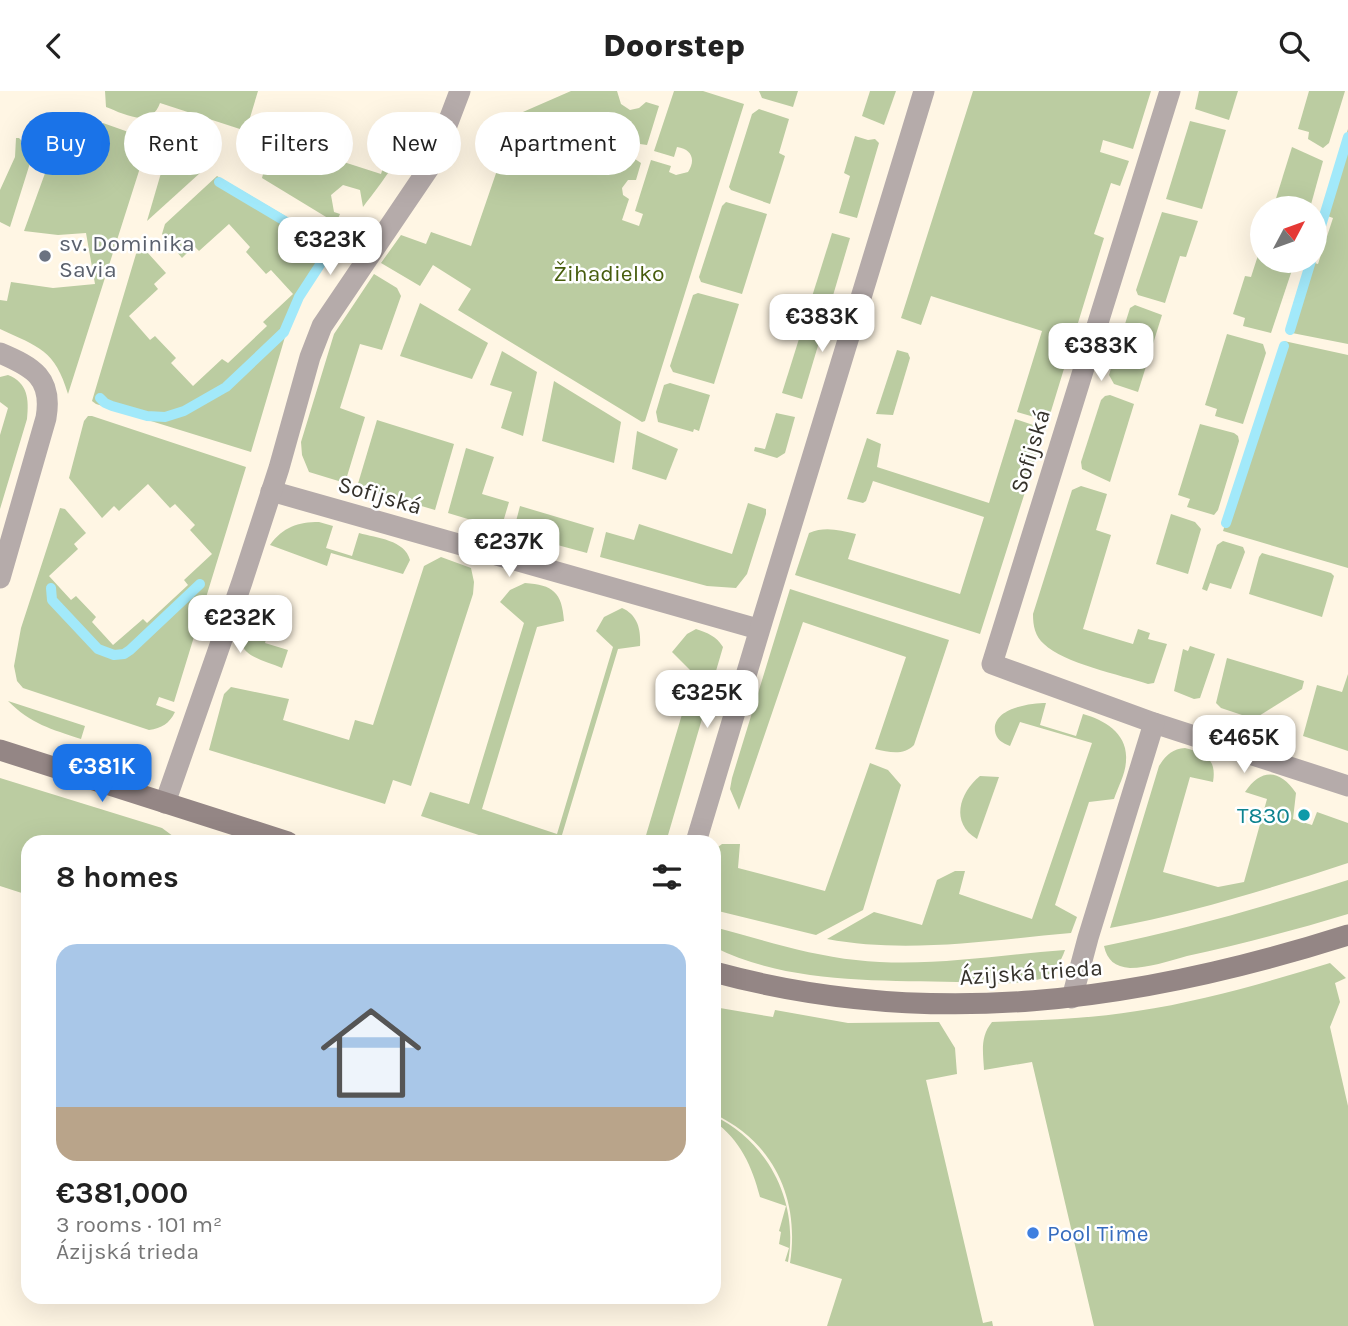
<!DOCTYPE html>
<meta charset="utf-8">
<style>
body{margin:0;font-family:Karla,sans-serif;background:#f6f6f6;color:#222;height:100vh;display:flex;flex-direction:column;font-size:26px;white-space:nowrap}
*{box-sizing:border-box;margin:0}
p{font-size:23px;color:#767676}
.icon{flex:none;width:38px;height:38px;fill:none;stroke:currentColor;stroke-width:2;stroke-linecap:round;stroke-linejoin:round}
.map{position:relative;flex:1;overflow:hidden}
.details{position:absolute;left:21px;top:744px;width:700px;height:469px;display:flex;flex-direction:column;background:#fff;border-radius:21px;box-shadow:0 7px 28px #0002}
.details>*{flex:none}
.top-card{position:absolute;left:21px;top:21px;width:700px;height:63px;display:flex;gap:14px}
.needle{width:46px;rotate:49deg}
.tools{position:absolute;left:1250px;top:105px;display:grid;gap:14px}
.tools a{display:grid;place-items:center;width:77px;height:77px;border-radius:50%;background:#fff;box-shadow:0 7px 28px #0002;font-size:35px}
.price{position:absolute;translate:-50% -60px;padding:0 16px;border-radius:14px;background:#fff;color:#222;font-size:23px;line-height:46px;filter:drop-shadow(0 2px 4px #0008)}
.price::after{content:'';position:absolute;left:50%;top:42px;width:21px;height:16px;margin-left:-10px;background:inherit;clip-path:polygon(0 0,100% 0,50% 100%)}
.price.current{background:#1a73e8;color:#fff}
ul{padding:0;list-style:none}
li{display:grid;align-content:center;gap:14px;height:371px;padding:0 35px}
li+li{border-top:2px solid #e0e0e0}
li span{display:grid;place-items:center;height:217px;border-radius:21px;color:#555}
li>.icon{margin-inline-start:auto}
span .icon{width:126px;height:126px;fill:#fffc;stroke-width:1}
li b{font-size:30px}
h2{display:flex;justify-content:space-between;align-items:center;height:84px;padding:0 35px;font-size:30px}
.tag{padding:0 24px;border-radius:32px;background:#fff;box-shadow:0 7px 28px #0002;font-size:24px;line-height:63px}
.tag.current{background:#1a73e8;color:#fff}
header{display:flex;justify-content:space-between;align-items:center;height:91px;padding:0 35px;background:#fff;font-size:32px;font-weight:800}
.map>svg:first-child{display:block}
.green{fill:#bbcca1}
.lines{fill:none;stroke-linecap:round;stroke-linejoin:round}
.stream{stroke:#a2e9fa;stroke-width:10}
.street{stroke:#b5abaa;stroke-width:21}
.secondary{stroke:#948685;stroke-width:21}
.worship-dot{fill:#6b7280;stroke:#fff;stroke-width:2.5}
.culture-dot{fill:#0f9aa8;stroke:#fff;stroke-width:2.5}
.shop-dot{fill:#3f7fe0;stroke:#fff;stroke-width:2.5}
.labels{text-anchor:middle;stroke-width:5;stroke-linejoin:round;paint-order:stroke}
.worship-label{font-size:23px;fill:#5b616d;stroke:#fff;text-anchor:start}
.park-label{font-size:23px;fill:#465c0c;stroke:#fff}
.street-label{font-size:23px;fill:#35322b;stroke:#fff}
.culture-label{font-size:23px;fill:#0d838f;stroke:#fff;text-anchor:end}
.shop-label{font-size:23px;fill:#366cbe;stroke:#fff;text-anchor:start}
</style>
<header><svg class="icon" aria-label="back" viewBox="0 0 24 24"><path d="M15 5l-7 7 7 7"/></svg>Doorstep<svg class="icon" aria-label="search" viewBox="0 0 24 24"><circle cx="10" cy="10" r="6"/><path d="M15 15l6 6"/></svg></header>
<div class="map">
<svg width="1348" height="1235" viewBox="0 0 1348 1235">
<rect width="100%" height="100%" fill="#fff6e4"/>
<g class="green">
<path d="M105 0H258L246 40 160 12C151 38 124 23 106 16Z"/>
<path d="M571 0H617L621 13 630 19 639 17 646 11 659 15 647 54 640 53 634 58 635 68 641 72 636 89H628L622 97 623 104 629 108 622 129 639 135 643 123 635 120 651 69 671 75 669 81 676 84 688 81C696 69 692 58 677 56L674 66 654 60 674 0H703L744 13 645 330 642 331 458 219 471 198 433 174 420 195 381 172 401 144 426 153 431 141 471 155 516 24Z"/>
<polygon points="759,0 798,0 793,16 762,7"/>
<polygon points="870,0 896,0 884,34 862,25"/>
<polygon points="973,0 1151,0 1133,58 1103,49 1100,61 1129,70 1120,95 1111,92 1094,143 1104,147 1048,330 1017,321 1042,240 931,205 921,234 901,227"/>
<polygon points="1199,0 1238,0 1229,29 1195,18"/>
<polygon points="1309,0 1345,0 1329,52 1323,57 1308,48 1309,41 1298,38"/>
<polygon points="759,18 789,28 779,62 785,65 770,113 731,99 729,96 752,23"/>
<path d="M412 29 414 31C404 63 383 90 363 116L360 99 343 94 331 104 334 121 340 123 336 132 262 87 272 48 381 83 393 46 405 49Z"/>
<polygon points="1190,30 1226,39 1202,118 1166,108"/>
<path d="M103 32 134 43 146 58 68 303C55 259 39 256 0 238V209L7 210 11 191 53 197 95 193 86 142 58 144 24 140 48 74C57 60 67 60 81 53 90 48 97 40 103 32Z"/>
<polygon points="1348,38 1348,253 1287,241 1308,170 1318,173 1333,127 1322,123"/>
<polygon points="855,45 868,49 875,48 879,52 857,127 839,122 850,85 844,82"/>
<polygon points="16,47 19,47 26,54 31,69 10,136 0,131 0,99 15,66"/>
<polygon points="1292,56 1323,70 1310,117 1273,117"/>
<polygon points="168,58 200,75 200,82 147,130"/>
<polygon points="217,85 323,147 330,161 328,170 301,209 290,229 251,361 96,313 92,310 136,163 140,159 147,161 166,182 154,193 158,198 129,225 150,249 155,245 176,267 171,272 193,295 222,268 228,272 267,235 263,231 293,203 271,179 266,183 246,161 250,156 229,133 199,160 194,155 182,167 162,143 165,133"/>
<polygon points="726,111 767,123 742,203 701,191 699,186 722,115"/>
<polygon points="1162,121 1198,130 1186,166 1180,165 1165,212 1138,204 1136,199"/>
<polygon points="832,142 850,147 829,218 810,212"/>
<polygon points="1262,152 1262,170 1295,170 1271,242 1243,235 1245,227 1233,223 1245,185 1251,186"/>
<polygon points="374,183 397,197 401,205 382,259 360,253 340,317 365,326 345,392 309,381 302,364 301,351 334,243"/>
<polygon points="698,202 739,213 714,293 673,281 670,275 693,204"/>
<polygon points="420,212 488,252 472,288 400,265"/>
<polygon points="1135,214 1162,224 1138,301 1114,293 1109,284 1130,217"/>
<polygon points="804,232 823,238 802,308 782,302"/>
<polygon points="1227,243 1263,253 1266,262 1243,333 1215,325 1217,318 1205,314"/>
<polygon points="1284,250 1348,264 1348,477 1223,440"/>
<polygon points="897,259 908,262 910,267 893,324 876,323"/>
<polygon points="502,260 537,281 523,345 501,337 512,301 490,294"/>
<path d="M8 284C28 292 29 308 27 328L0 418V344L8 317 0 311V286Z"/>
<polygon points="554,290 621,331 614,372 542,350"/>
<polygon points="670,292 710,304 699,340 694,338 693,341 658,331 656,321 664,294"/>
<polygon points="1110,304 1134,313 1110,391 1082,378 1081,371 1101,309 1105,305"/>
<polygon points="776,322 795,326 785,362 777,367 754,360 755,356 765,358"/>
<path d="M88 325H92L246 376 174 611 159 606 156 614 175 621C169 633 162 637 149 639L23 597 17 590 14 575 21 537 60 417 65 418 86 442 74 453 78 458 49 485 71 509 76 505 96 526 92 531 113 554 143 528 147 532 188 494 184 489 212 463 190 439 195 434 175 413 170 417 148 393 119 420 114 415 102 427 69 387 84 330Z"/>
<path d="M1015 328 1045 338 980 543 795 484 809 442C825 435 839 439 856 443L848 468 960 503 984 426 873 390 866 410 863 412 847 408 867 347 881 353 877 376 989 412Z"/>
<polygon points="377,329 454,353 435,419 357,396"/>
<polygon points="1200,333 1234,342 1238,345 1239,350 1218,419 1214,424 1187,416 1190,408 1178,404"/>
<polygon points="637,340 678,358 666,389 632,378"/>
<polygon points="466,357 494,366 482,403 509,411 501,438 448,422"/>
<path d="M1081 395 1107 403 1096 439 1111 444 1083 538 1133 553 1138 538 1150 542 1148 548 1167 553 1154 592 1148 593C1121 584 1063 572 1044 553 1035 545 1033 535 1033 523L1072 399Z"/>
<polygon points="748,412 766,418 766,423 747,483 736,497 707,495 600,466 606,441 634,449 639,433 732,463"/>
<polygon points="520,415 594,437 587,462 513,442"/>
<polygon points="1171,423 1195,431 1201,438 1188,483 1156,473"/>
<path d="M319 431 333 435 326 457 352 465 359 442C377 447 405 449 410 469L403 483 331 462 327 475 270 454C283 436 298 431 319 431Z"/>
<polygon points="1223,450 1243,456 1245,461 1231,498 1210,492 1207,500 1202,498 1217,454"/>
<polygon points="1262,462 1331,482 1334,485 1322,526 1249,503 1259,466"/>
<polygon points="441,466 471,477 474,491 473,503 411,695 393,689 385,713 209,659 224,603 231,596 289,608 283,629 349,649 355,629 373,634 424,475"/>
<path d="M525 492C553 494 562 501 564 530L537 536 482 718 557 743 613 556 596 540 604 526 622 517C638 524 641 539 640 555L618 558 562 744 581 751H500L421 725 430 701 469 713 524 532 500 511 510 499Z"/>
<path d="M790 498 949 549 914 654C903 665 889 661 875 658L906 566 803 531 739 719 730 698 732 687Z"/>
<path d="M262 510 276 514 265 552 288 559 282 577C271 572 256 569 247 561 234 551 247 514 262 510Z"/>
<path d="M696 538C708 542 716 545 723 556L666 751H644L694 583 672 561 687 543Z"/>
<polygon points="1190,555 1215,563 1200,607 1194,608 1174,600 1183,558 1188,560"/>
<polygon points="1227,567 1304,590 1302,598 1254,628 1221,617 1216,612"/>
<polygon points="1348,583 1348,660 1303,645 1317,594 1342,601"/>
<path d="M8 610 85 635 81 648C51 638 31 633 8 610Z"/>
<path d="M1046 612 1040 634 1076 645 1083 623C1105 629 1128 643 1126 669 1126 682 1118 696 1114 708L1089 711 1055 814 1077 826 1071 842C990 849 907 863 827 848L874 821 922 834 937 789 955 780H965L959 803 1032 828 1092 652 1020 631 1010 655C1002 652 996 648 995 640 992 617 1031 612 1046 612Z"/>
<path d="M1185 657C1205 662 1217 668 1213 691L1190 686 1163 781 1218 796 1244 791 1267 708 1245 701C1261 677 1280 678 1296 702L1293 728 1312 734 1317 721 1348 732V772C1269 798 1191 822 1110 837L1159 675C1166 664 1172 658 1185 657Z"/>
<polygon points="870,672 888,679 901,694 863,819 816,844 714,819 714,759 722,753 740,753 738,777 825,800"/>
<path d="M980 685 999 686 977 748C950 732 959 702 980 685Z"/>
<polygon points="0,687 162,737 181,751 28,751 28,804 0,795"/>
<path d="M1348 789V823C1295 839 1242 853 1187 865 1169 870 1148 877 1130 877 1115 876 1107 869 1104 855 1187 838 1267 815 1348 789Z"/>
<path d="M714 836C760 848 808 864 856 869 925 877 997 864 1065 859 1061 870 1055 882 1043 887 1022 895 980 892 957 891 877 889 788 893 714 856Z"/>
<path d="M1330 872 1346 887 1335 892 1340 911 1330 936 1348 1015V1235H1094L1032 971 984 979C983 960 980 946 992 931 1041 929 1089 928 1137 920 1203 910 1267 891 1330 872Z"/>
<path d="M714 916 773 926 775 919 848 932 939 931 955 957 957 983 926 989 983 1232 992 1230 993 1235H827L842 1188 790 1172C800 1108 774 1051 714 1023Z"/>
<path d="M714 1025C769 1051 799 1112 788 1171L785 1170 789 1157 779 1153 781 1141 779 1140 786 1115 760 1106C752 1075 740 1049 714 1030Z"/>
</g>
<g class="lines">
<g class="stream">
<polyline points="219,91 320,151"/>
<polyline points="1314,158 1348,46"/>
<polyline points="1290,239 1311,170"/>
<polyline points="100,307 105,312 112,315 147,325 165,326 184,320 226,296 284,241 299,206 325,166 323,155 320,151"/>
<polyline points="1226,432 1284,255"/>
<polyline points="51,497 52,509 98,558 114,564 124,563 130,559 200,493"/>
</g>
<g class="street">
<path d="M0 262C33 276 53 287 46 327L0 487"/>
<polyline points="271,400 758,538"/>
<polyline points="1154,632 1348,695"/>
<polyline points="165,712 242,491 279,377 310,266 322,235 433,71 460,0"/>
<path d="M696 751C770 500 849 250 924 0"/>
<polyline points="1072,907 1088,847 1154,632 992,573 1170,0"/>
</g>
<g class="secondary">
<polyline points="0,659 288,751"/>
<path d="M714 881C931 940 1137 911 1348 844"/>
</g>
</g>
<circle class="worship-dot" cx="45" cy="165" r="7"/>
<circle class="culture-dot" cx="1304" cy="724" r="7"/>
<circle class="shop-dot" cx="1033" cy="1142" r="7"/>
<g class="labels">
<g class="worship-label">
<text x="59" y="160">sv. Dominika<tspan x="59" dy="26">Savia</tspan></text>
</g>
<g class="park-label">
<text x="609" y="190">Žihadielko</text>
</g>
<g class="street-label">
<text transform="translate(1030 360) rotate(-73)" y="8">Sofijská</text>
<text transform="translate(380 404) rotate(16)" y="8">Sofijská</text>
<text transform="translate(1031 881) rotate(-4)" y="8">Ázijská trieda</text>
</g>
<g class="culture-label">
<text x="1290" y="732">T830</text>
</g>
<g class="shop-label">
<text x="1047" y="1150">Pool Time</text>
</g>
</g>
</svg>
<div class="tools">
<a><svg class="needle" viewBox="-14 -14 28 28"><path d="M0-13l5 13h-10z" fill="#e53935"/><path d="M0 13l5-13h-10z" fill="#767676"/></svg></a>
</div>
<b class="price" style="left:330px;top:186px">€323K</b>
<b class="price" style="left:822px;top:263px">€383K</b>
<b class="price" style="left:1101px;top:292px">€383K</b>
<b class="price" style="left:509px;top:488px">€237K</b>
<b class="price" style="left:240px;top:564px">€232K</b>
<b class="price" style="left:707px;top:639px">€325K</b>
<b class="price" style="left:1244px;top:684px">€465K</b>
<b class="price current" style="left:102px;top:713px">€381K</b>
<div class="top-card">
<a class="tag current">Buy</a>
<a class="tag">Rent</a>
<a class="tag">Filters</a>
<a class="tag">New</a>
<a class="tag">Apartment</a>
</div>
<section class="details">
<h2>8 homes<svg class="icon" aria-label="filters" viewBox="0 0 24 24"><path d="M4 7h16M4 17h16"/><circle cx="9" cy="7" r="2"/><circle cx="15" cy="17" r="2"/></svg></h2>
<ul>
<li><span style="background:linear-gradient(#a9c7e8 75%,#b9a48a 0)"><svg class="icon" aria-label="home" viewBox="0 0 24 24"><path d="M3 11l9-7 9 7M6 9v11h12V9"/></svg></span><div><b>€381,000</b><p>3 rooms · 101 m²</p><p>Ázijská trieda</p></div></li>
</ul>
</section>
</div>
